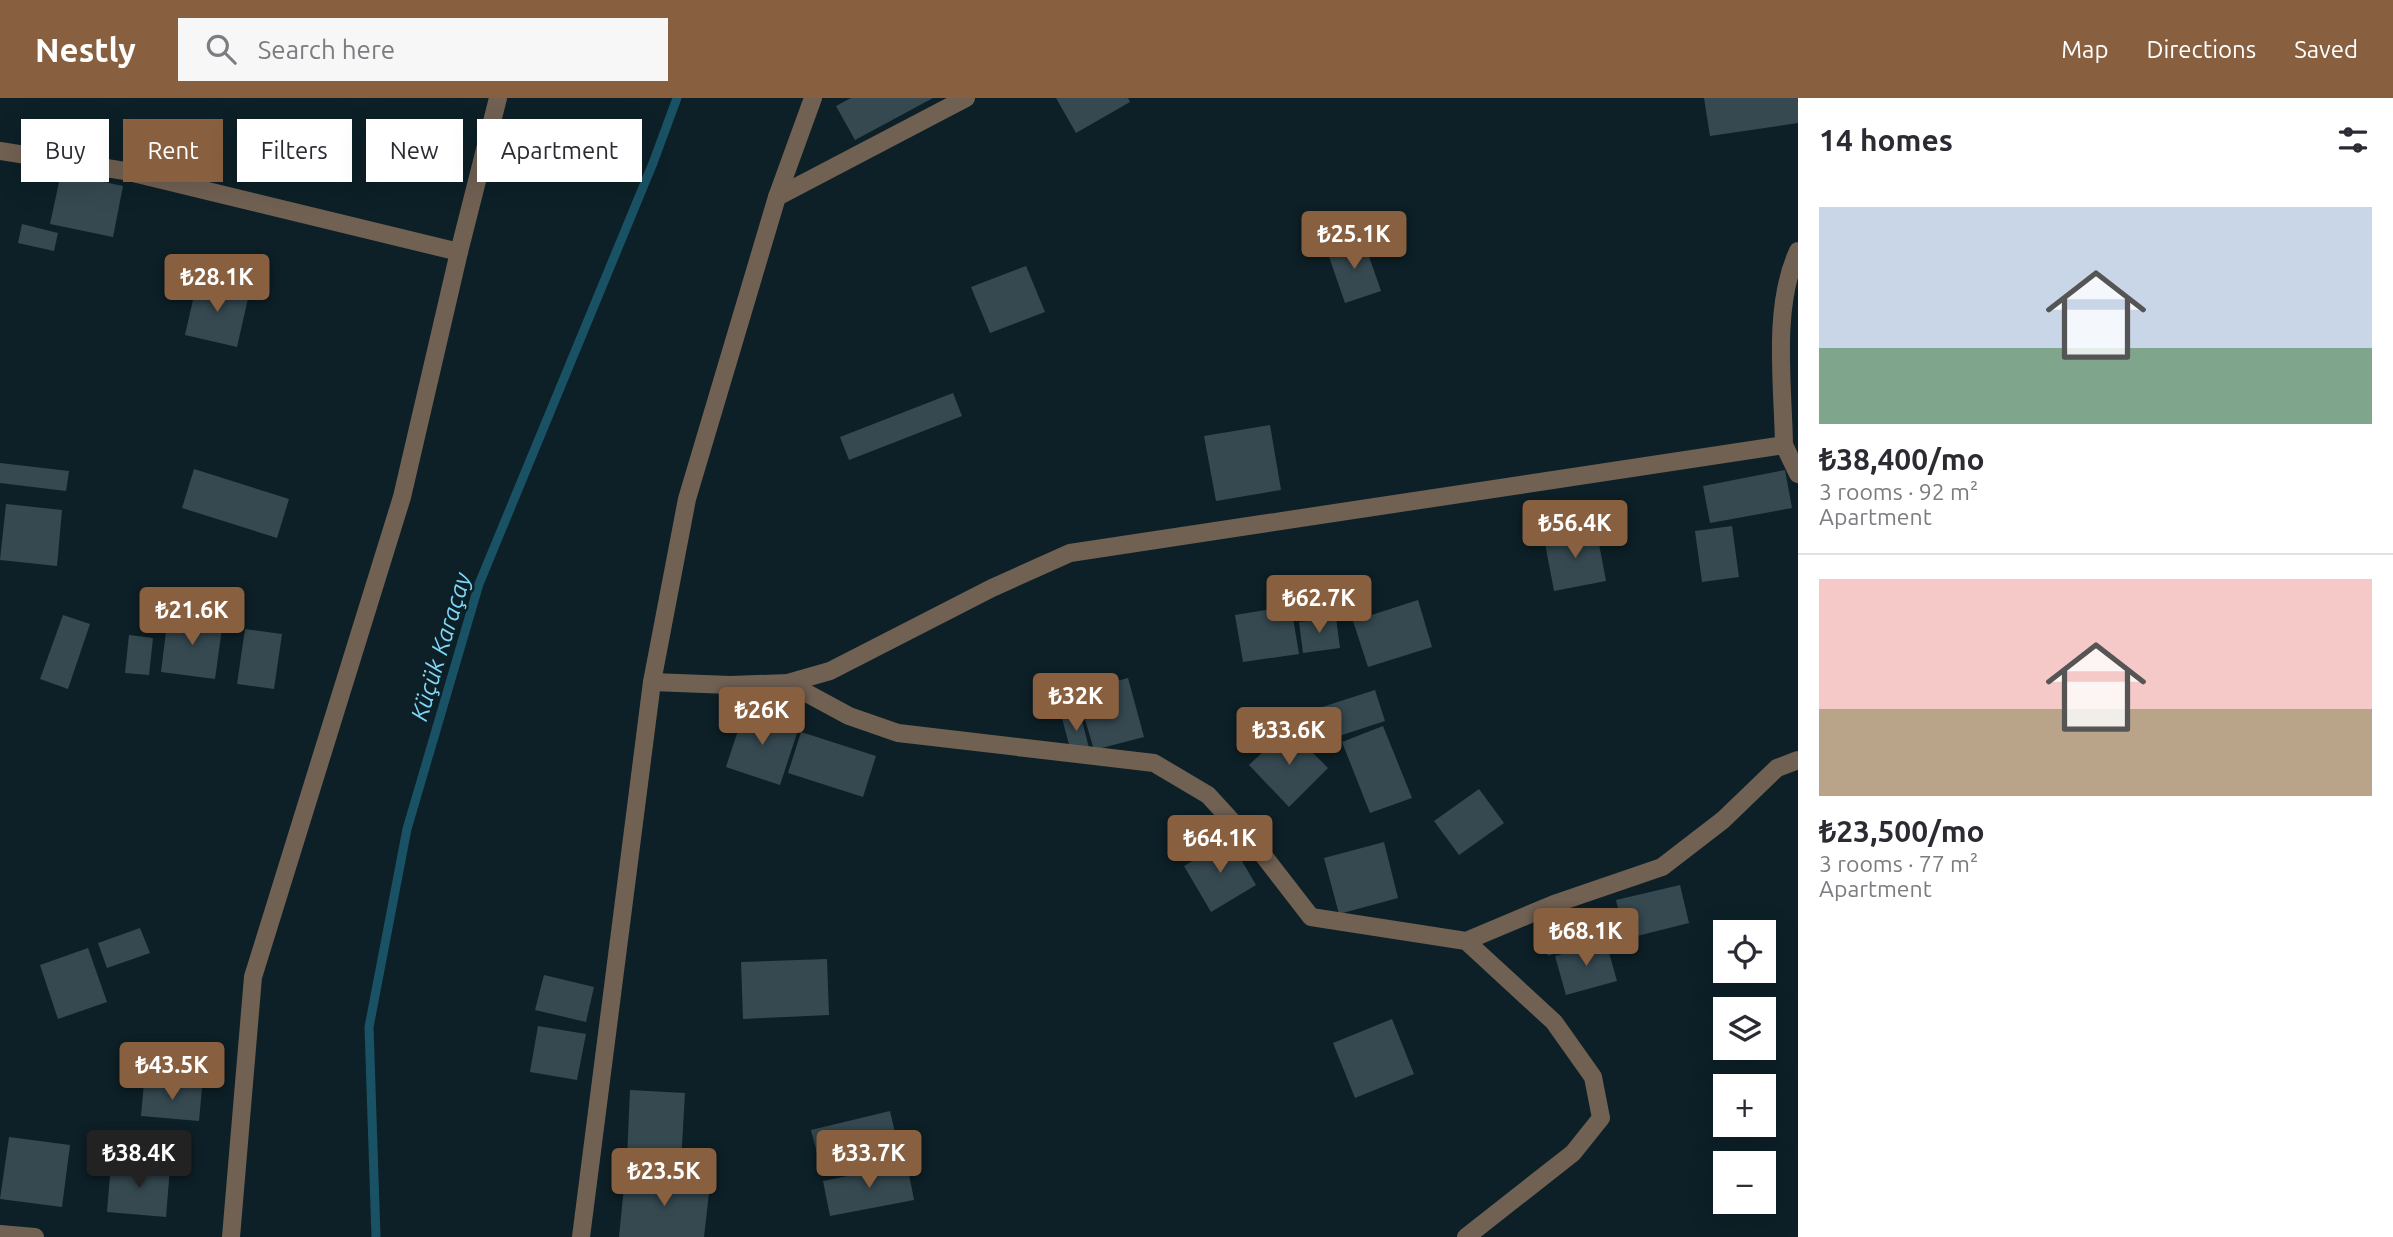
<!DOCTYPE html>
<meta charset="utf-8">
<style>
body{margin:0;font-family:Ubuntu,sans-serif;background:#f7f7f7;color:#2b2b33;height:100vh;display:flex;flex-direction:column;font-size:26px;white-space:nowrap}
*{box-sizing:border-box;margin:0}
p{font-size:23px;color:#7c7c81}
.icon{flex:none;width:38px;height:38px;fill:none;stroke:currentColor;stroke-width:2;stroke-linecap:round;stroke-linejoin:round}
.map{position:relative;flex:1;overflow:hidden}
.details{display:flex;flex-direction:column;background:#fff;width:595px}
.details>*{flex:none}
.banner{position:absolute;left:21px;top:21px;width:665px;height:63px;display:flex;gap:14px}
.buttons{position:absolute;left:1713px;top:822px;display:grid;gap:14px}
.buttons a{display:grid;place-items:center;width:63px;height:63px;border-radius:0px;background:#fff;box-shadow:0 7px 28px #0002;font-size:35px}
.price{position:absolute;translate:-50% -60px;padding:0 16px;border-radius:7px;background:#88603f;color:#fff;font-size:23px;line-height:46px;filter:drop-shadow(0 2px 4px #0008)}
.price::after{content:'';position:absolute;left:50%;top:42px;width:21px;height:16px;margin-left:-10px;background:inherit;clip-path:polygon(0 0,100% 0,50% 100%)}
.price.on{background:#222;color:#fff}
ul{padding:0;list-style:none}
li{display:grid;align-content:center;gap:14px;height:371px;padding:0 21px}
li+li{border-top:2px solid #e1e1e2}
li span{display:grid;place-items:center;height:217px;border-radius:0px;color:#555}
li>.icon{margin-inline-start:auto}
span .icon{width:126px;height:126px;fill:#fffc;stroke-width:1}
li b{font-size:30px}
h2{display:flex;justify-content:space-between;align-items:center;height:84px;padding:0 21px;font-size:30px}
.pill{padding:0 24px;border-radius:0px;background:#fff;box-shadow:0 7px 28px #0002;font-size:24px;line-height:63px}
.pill.on{background:#88603f;color:#fff}
header{display:flex;align-items:center;gap:42px;box-sizing:border-box;height:98px;padding:0 35px;background:#88603f;color:#fff}
header strong{font-size:33px}
nav{display:flex;gap:38px;margin-inline-start:auto;font-size:24px}
.search{width:490px;height:63px;background:#f7f7f7;display:flex;align-items:center;gap:18px;box-sizing:border-box;padding:0 24px;border-radius:0px;color:#7c7c81;font-size:26px}
main{display:flex;flex:1;min-height:0}
.map>svg:first-child{display:block}
.lines{fill:none;stroke-linecap:round;stroke-linejoin:round}
.stream{stroke:#1a5265;stroke-width:9}
.building{fill:#364951}
.minor{stroke:#716153;stroke-width:18}
.labels{text-anchor:middle;stroke-width:5;stroke-linejoin:round;paint-order:stroke}
.water-label{font-size:24px;font-style:italic;fill:#80d6f7;stroke:#0d2027}
</style>
<header>
<strong>Nestly</strong>
<div class="search"><svg class="icon" aria-label="search" viewBox="0 0 24 24"><circle cx="10" cy="10" r="6"/><path d="M15 15l6 6"/></svg>Search here</div>
<nav><a>Map</a><a>Directions</a><a>Saved</a></nav>
</header>
<main>
<div class="map">
<svg width="1798" height="1139" viewBox="0 0 1798 1139">
<rect width="100%" height="100%" fill="#0d2027"/>
<g class="lines">
<polyline class="stream" points="376,1139 369,929 407,731 479,486 653,65 677,0"/>
</g>
<g class="building">
<polygon points="851,0 933,0 855,42 836,8"/>
<polygon points="1056,0 1128,0 1130,4 1076,35"/>
<polygon points="1704,0 1798,0 1798,25 1710,38"/>
<polygon points="61,75 123,88 113,139 50,126"/>
<polygon points="22,126 58,135 54,153 18,145"/>
<polygon points="1363,141 1381,193 1345,205 1327,153"/>
<polygon points="1026,168 1045,214 990,235 971,189"/>
<polygon points="197,184 249,196 237,249 185,237"/>
<polygon points="953,295 962,318 849,362 840,339"/>
<polygon points="1270,327 1281,392 1216,403 1204,338"/>
<polygon points="0,365 69,373 66,393 0,385"/>
<polygon points="194,371 289,401 277,440 182,410"/>
<polygon points="1785,372 1792,410 1710,425 1703,388"/>
<polygon points="6,406 62,412 57,468 0,462"/>
<polygon points="1732,428 1739,479 1702,484 1695,433"/>
<polygon points="1596,430 1606,483 1554,493 1544,440"/>
<polygon points="1418,502 1432,549 1368,569 1353,523"/>
<polygon points="1291,508 1299,556 1243,564 1235,517"/>
<polygon points="63,517 90,526 68,591 40,581"/>
<polygon points="168,517 223,523 215,581 161,574"/>
<polygon points="1336,520 1340,550 1303,555 1299,524"/>
<polygon points="245,531 282,536 274,591 237,586"/>
<polygon points="129,537 153,540 149,577 125,575"/>
<polygon points="1128,580 1144,639 1094,652 1077,594"/>
<polygon points="1375,592 1385,623 1330,641 1319,610"/>
<polygon points="745,611 799,629 780,687 726,669"/>
<polygon points="1080,615 1089,650 1071,654 1062,620"/>
<polygon points="1383,628 1412,700 1370,715 1342,644"/>
<polygon points="1288,630 1328,670 1289,709 1249,667"/>
<polygon points="801,634 876,658 863,699 788,675"/>
<polygon points="1479,691 1504,725 1459,757 1434,723"/>
<polygon points="1229,741 1256,787 1211,814 1184,768"/>
<polygon points="1384,744 1398,800 1339,816 1324,760"/>
<polygon points="1680,787 1689,825 1625,841 1616,802"/>
<polygon points="1593,815 1602,839 1548,858 1540,833"/>
<polygon points="140,830 150,855 107,870 98,845"/>
<polygon points="1606,844 1617,883 1566,897 1555,858"/>
<polygon points="88,850 107,904 58,921 40,867"/>
<polygon points="827,861 829,917 743,921 741,864"/>
<polygon points="544,877 594,889 586,924 535,912"/>
<polygon points="1392,921 1414,976 1355,1000 1333,945"/>
<polygon points="538,928 586,936 577,982 530,974"/>
<polygon points="144,985 202,990 199,1023 141,1018"/>
<polygon points="630,992 685,995 681,1064 627,1061"/>
<polygon points="890,1013 899,1052 821,1071 811,1032"/>
<polygon points="94,1034 164,1039 163,1064 92,1058"/>
<polygon points="9,1039 70,1047 62,1109 0,1101"/>
<polygon points="111,1065 170,1069 166,1119 107,1114"/>
<polygon points="907,1066 914,1102 830,1118 823,1083"/>
<polygon points="625,1078 710,1086 704,1139 619,1139"/>
</g>
<g class="lines">
<g class="minor">
<polyline points="0,53 125,73 459,154"/>
<polyline points="777,99 966,0"/>
<path d="M1784 347C1783 286 1772 209 1798 153"/>
<polyline points="652,584 730,587 788,585 830,573 992,490 1070,455 1784,347 1798,376"/>
<polyline points="788,585 849,618 898,635 1154,665 1208,697 1263,757 1311,819 1466,843 1554,806 1662,769 1723,722 1777,670 1798,662"/>
<polyline points="1466,843 1554,924 1593,979 1601,1020 1573,1055 1466,1139"/>
<polyline points="0,1136 35,1139"/>
<polyline points="231,1139 253,879 402,399 459,154 498,0"/>
<polyline points="581,1139 652,584 687,401 777,99 813,0"/>
</g>
</g>
<g class="labels">
<g class="water-label">
<text transform="translate(441 549) rotate(-73)" y="8">Küçük Karaçay</text>
</g>
</g>
</svg>
<div class="buttons">
<a><svg class="icon" aria-label="locate" viewBox="0 0 24 24"><circle cx="12" cy="12" r="6"/><path d="M12 2v4M12 18v4M2 12h4M18 12h4"/></svg></a>
<a><svg class="icon" aria-label="layers" viewBox="0 0 24 24"><path d="M12 4l9 5-9 5-9-5zM3 14l9 5 9-5"/></svg></a>
<a>+</a>
<a>−</a>
</div>
<b class="price" style="left:1354px;top:173px">₺25.1K</b>
<b class="price" style="left:217px;top:216px">₺28.1K</b>
<b class="price" style="left:1575px;top:462px">₺56.4K</b>
<b class="price" style="left:1319px;top:537px">₺62.7K</b>
<b class="price" style="left:192px;top:549px">₺21.6K</b>
<b class="price" style="left:1076px;top:635px">₺32K</b>
<b class="price" style="left:762px;top:649px">₺26K</b>
<b class="price" style="left:1289px;top:669px">₺33.6K</b>
<b class="price" style="left:1220px;top:777px">₺64.1K</b>
<b class="price" style="left:1586px;top:870px">₺68.1K</b>
<b class="price" style="left:172px;top:1004px">₺43.5K</b>
<b class="price on" style="left:139px;top:1092px">₺38.4K</b>
<b class="price" style="left:869px;top:1092px">₺33.7K</b>
<b class="price" style="left:664px;top:1110px">₺23.5K</b>
<div class="banner">
<a class="pill">Buy</a>
<a class="pill on">Rent</a>
<a class="pill">Filters</a>
<a class="pill">New</a>
<a class="pill">Apartment</a>
</div>
</div>
<section class="details">
<h2>14 homes<svg class="icon" aria-label="filters" viewBox="0 0 24 24"><path d="M4 7h16M4 17h16"/><circle cx="9" cy="7" r="2"/><circle cx="15" cy="17" r="2"/></svg></h2>
<ul>
<li><span style="background:linear-gradient(#c9d6e8 65%,#7fa58c 0)"><svg class="icon" aria-label="home" viewBox="0 0 24 24"><path d="M3 11l9-7 9 7M6 9v11h12V9"/></svg></span><div><b>₺38,400/mo</b><p>3 rooms · 92 m²</p><p>Apartment</p></div></li>
<li><span style="background:linear-gradient(#f6c9c9 60%,#b9a48a 0)"><svg class="icon" aria-label="home" viewBox="0 0 24 24"><path d="M3 11l9-7 9 7M6 9v11h12V9"/></svg></span><div><b>₺23,500/mo</b><p>3 rooms · 77 m²</p><p>Apartment</p></div></li>
</ul>
</section>
</main>
